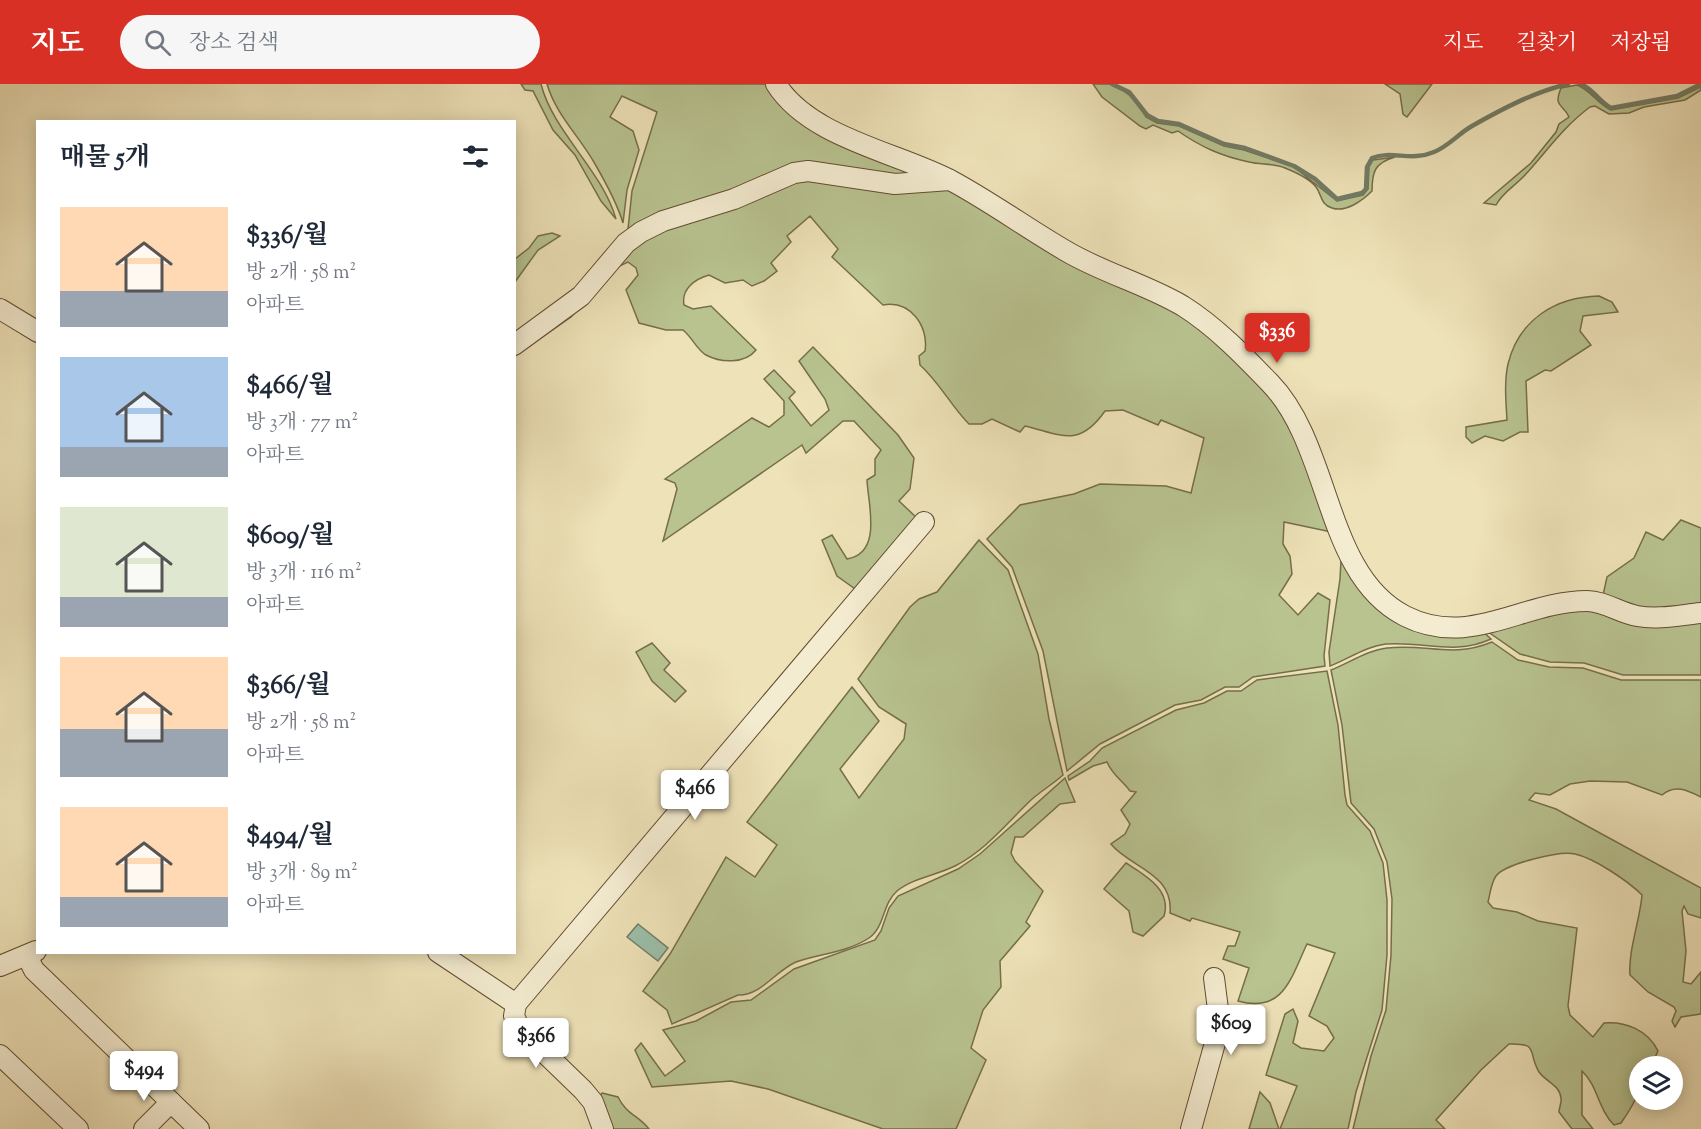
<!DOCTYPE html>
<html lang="ko">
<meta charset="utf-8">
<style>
body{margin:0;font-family:"Sorts Mill Goudy","Noto Serif KR",serif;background:#f6f6f7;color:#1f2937;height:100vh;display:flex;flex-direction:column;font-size:22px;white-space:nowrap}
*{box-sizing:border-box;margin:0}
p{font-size:20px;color:#747a83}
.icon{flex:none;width:33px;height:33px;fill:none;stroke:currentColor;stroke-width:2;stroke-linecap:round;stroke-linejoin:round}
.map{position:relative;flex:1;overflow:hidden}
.drawer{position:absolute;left:36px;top:36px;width:480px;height:834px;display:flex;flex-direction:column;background:#fff;border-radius:0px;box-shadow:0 3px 15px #0003}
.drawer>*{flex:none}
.tools{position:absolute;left:1629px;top:972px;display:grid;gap:12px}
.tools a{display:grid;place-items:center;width:54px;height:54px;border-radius:50%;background:#fff;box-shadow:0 3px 15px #0003;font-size:30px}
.price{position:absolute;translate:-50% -51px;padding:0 14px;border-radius:6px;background:#fff;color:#222;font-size:20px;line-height:39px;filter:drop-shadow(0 2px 3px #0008)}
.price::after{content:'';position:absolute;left:50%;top:36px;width:18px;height:14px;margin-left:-9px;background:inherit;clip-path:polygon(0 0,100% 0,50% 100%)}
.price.active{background:#d93025;color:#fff}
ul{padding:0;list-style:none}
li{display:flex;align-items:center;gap:18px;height:150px;padding:0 24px}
li span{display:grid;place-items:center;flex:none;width:168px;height:120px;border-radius:0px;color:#555}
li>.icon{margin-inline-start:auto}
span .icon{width:72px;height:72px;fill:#fffc;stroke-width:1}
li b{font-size:26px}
h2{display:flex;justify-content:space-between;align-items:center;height:72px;padding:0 24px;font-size:26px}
header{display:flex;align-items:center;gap:36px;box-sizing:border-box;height:84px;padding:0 30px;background:#d93025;color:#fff}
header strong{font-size:28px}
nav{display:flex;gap:33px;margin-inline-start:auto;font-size:21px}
.search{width:420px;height:54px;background:#f6f6f7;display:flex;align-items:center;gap:15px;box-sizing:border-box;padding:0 21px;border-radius:33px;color:#747a83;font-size:22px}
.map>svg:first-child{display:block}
.green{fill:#b8c390;stroke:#766e4a;stroke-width:1.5}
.water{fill:#9bbfaa;stroke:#727d67;stroke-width:1.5}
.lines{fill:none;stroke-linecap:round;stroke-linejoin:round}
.stream{stroke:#727d67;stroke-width:4.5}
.minor-casing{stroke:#634c30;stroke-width:22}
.minor{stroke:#f4ecd1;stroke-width:20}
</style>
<header>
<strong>지도</strong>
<div class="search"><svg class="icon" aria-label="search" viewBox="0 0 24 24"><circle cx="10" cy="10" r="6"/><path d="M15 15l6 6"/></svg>장소 검색</div>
<nav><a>지도</a><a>길찾기</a><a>저장됨</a></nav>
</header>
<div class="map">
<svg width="1701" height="1045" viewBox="0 0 1701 1045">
<rect width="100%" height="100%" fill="#eee2b8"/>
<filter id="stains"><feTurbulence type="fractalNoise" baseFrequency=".00333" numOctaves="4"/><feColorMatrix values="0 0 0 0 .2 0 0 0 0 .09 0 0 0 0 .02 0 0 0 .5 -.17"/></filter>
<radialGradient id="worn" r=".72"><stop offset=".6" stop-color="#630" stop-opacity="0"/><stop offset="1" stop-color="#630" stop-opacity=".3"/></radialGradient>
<g class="green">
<path d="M521 0H541C553 48 602 86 616 135L601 117 575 71 553 46 533 7 525 6Z"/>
<path d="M547 0H773L921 94 819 84 627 155 632 107 657 28 622 12 610 33 633 47 639 66 627 106 623 139C617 119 606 99 595 80 580 53 556 31 547 0Z"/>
<path d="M1093 0H1110L1122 6 1135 15 1146 33 1157 39 1179 42 1224 62 1244 66 1294 83 1337 117 1363 111 1368 105 1369 83 1373 76 1395 73C1375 79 1372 87 1372 107 1363 116 1346 129 1332 124 1320 120 1322 111 1316 103 1309 94 1295 88 1285 84 1273 79 1261 81 1249 78 1221 72 1201 63 1178 47L1172 49 1153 41 1146 45 1140 42 1102 13Z"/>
<polygon points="1385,0 1432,0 1407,33 1403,30 1400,10"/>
<path d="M1577 1C1591 6 1597 20 1611 26L1678 14 1701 3V6L1685 16 1644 23 1629 29 1609 30 1595 22 1590 23C1563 43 1547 67 1525 91 1515 102 1503 108 1496 121L1484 119 1531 79 1556 48 1559 40 1569 33C1563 19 1553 24 1561 4Z"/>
<path d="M790 94 936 99 1182 225 1274 309 1336 449 1284 438 1283 460 1290 472 1292 490 1279 511 1298 531 1318 509 1330 516 1324 572 1325 582 1253 593 1239 603H1225L1201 616 1175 621 1100 660 1067 687 1043 567 1012 483 987 455 1020 421 1074 410 1100 400 1166 402 1191 409 1204 354 1161 336 1158 341 1123 326 1105 327C1079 364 1062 351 1025 342L1020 348 992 335 982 340H969C951 322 940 299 920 281L919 272 925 267C929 242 910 216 883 221L832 173 838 165 810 132 787 152 791 158 771 179 777 187 764 197 752 202 743 196 725 199 709 191C695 195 681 205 684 221L693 225 711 222 756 266C745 280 721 279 706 271 697 266 692 253 683 246H666L639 239 626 206 638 191 636 184 628 178 617 183 571 233 515 272V264L627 161Z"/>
<polygon points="552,149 560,152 538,166 515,198 515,175 529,164 538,152"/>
<path d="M1599 212 1612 218 1618 228 1583 232 1580 247 1591 261 1551 287 1545 286 1526 297 1528 348H1520L1503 357 1485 352 1472 359 1466 353V343L1507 336C1506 318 1504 298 1508 280 1519 235 1556 213 1599 212Z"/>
<path d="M813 263 898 351 914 374 910 405 899 417 918 435 858 507 837 492 822 456 832 451 847 475C883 469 868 420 867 396L875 391V375L881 366 854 337H843L806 369 802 361 663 457 677 405 675 399 665 395 752 334 769 343 784 331V317L764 295 774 286 795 308 789 314 811 342 829 326 825 315 799 277Z"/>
<polygon points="1681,436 1701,444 1701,525 1656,531 1602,516 1607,493 1634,474 1646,448 1663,456"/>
<path d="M979 456 1008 486 1038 570 1049 635 1063 691C1053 700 1041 707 1031 716 1006 740 986 766 955 782 937 791 913 794 897 807 882 820 885 843 869 854 848 868 819 870 796 878 775 887 761 912 738 911L672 940 667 926 643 907 670 870 726 773 755 793 777 761 747 738 852 603 879 637 840 685 859 714 904 655 906 640 879 623 858 595 910 523 919 515 937 508Z"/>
<path d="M1342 457 1383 520 1479 544 1491 555C1454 572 1425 557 1386 560 1367 562 1348 575 1330 582L1329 568 1340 495Z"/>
<polygon points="1556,523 1701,531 1701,591 1623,591 1584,579 1550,578 1520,570 1484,545"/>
<path d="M1492 558 1518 576 1549 583 1583 584 1621 596H1701V713C1687 706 1675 700 1662 711L1627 698 1590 697 1570 700 1550 711 1535 709 1529 716 1556 725 1701 804V834L1688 830 1684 822 1682 827 1686 867 1683 898 1691 900 1701 888V930L1681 933 1675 943 1672 937 1676 927 1674 923 1648 908 1630 891C1628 867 1640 836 1642 811 1628 797 1594 774 1575 770 1561 766 1505 780 1496 792 1491 799 1490 810 1488 818L1493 824 1517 828 1538 837 1577 844 1568 922 1570 931 1593 953 1604 939C1625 937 1648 946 1658 967L1651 982H1640C1640 1010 1637 1016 1621 1039L1614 1041C1598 1025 1598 1002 1582 987V1031L1593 1045H1572L1559 1028C1559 1024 1562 1018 1561 1014 1560 1001 1545 997 1539 988 1527 968 1540 959 1509 960L1481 986 1436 1036 1445 1045H1353L1371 972 1386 926 1391 871 1392 815 1387 778 1374 745 1351 719 1342 641 1331 586C1349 579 1368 566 1387 564 1428 559 1450 575 1492 558Z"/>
<polygon points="652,559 670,579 664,586 686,607 675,618 652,597 636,568"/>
<path d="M1327 587 1338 641 1345 711 1347 721 1370 747 1383 779 1387 816V871L1382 926 1356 1008 1348 1045H1280L1297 1002 1266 991 1285 930 1293 925 1298 937 1293 959 1301 964 1324 967 1334 954 1327 942 1309 932 1335 869 1307 860C1291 893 1284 930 1238 917L1249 884 1223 875 1228 862H1235L1240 848 1192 834 1190 837 1170 829C1174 789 1129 783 1111 760L1125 750 1130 740 1121 726 1136 708 1130 707C1122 696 1113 692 1107 678L1093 682 1069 696 1068 692 1090 677 1102 664 1176 626 1204 619 1227 607H1241L1257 596Z"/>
<polygon points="1065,694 1075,718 1060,720 1023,753 1015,753 1011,769 1015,777 1043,807 1026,838 1030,842 1000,877 1001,903 983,926 971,964 986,976 956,1045 883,1045 768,1005 731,997 652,1003 635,966 641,959 665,992 685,977 663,946 696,937 731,918 751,916 794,885 875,856 881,847 889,824 898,812 958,785 980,770"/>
<path d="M1126 779C1145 791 1172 806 1164 832L1143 852 1133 848 1129 827 1104 805Z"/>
<polygon points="1260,1008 1270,1019 1279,1045 1249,1045"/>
<path d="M602 1009 618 1013C627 1031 638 1031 649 1045H607L595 1018Z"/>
</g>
<polygon class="water" points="638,840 668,864 658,877 627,853"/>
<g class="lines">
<g class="stream">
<path d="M1112 0 1129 8 1147 31 1158 37 1179 40 1224 60 1245 64 1294 82 1315 95 1337 115 1362 109 1366 105 1367 83 1372 74C1392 66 1411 78 1434 68 1449 62 1458 50 1472 42 1502 25 1534 8 1568 0"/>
<path d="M1580 0C1593 4 1599 18 1611 24L1677 12 1701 0"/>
</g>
<defs>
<g id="minor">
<path d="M776 0C810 54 897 68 952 97 991 118 1028 145 1066 167 1103 189 1146 200 1183 222 1215 242 1244 272 1270 299 1332 363 1324 491 1405 532 1470 565 1523 517 1587 517 1604 517 1620 529 1637 532 1658 536 1680 531 1701 529"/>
<polyline points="0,225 38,248"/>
<polyline points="514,261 581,212 626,159 641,148 663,137 734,115 794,89 808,87 895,100 950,96"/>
<polyline points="438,868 516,920 924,438"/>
<polyline points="27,872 34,886 199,1045"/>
<polyline points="0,882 36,867"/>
<polyline points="516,920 514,932 520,945 583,1006 593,1018 603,1045"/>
<polyline points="0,971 78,1045"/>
<polyline points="144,1045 171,1018"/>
<polyline points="1191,1045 1220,941 1214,894"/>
</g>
</defs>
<use href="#minor" class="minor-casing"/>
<use href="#minor" class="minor"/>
</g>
<rect width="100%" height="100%" filter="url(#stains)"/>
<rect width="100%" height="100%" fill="url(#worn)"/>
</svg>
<div class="tools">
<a><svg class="icon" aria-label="layers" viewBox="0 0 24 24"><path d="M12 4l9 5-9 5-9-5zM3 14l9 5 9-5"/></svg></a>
</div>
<b class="price active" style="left:1277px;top:280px">$336</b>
<b class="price" style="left:695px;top:737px">$466</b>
<b class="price" style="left:1231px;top:972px">$609</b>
<b class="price" style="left:536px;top:985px">$366</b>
<b class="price" style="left:144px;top:1018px">$494</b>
<section class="drawer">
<h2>매물 5개<svg class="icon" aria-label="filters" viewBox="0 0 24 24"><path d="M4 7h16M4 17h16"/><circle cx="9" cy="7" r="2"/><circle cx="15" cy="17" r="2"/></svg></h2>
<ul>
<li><span style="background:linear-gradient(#ffd9b3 70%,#9aa5b1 0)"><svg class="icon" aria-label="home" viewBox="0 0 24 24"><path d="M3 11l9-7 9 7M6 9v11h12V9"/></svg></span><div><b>$336/월</b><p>방 2개 · 58 m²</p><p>아파트</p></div></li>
<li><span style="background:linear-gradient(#a9c7e8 75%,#9aa5b1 0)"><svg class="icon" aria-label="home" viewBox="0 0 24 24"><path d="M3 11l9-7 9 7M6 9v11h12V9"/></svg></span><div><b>$466/월</b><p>방 3개 · 77 m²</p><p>아파트</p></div></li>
<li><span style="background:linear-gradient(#dfe7d0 75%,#9aa5b1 0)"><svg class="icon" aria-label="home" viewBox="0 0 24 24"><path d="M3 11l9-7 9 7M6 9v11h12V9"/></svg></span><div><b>$609/월</b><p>방 3개 · 116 m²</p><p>아파트</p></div></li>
<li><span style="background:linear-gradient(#ffd9b3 60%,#9aa5b1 0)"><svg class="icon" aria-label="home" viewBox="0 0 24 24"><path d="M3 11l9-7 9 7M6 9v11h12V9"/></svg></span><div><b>$366/월</b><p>방 2개 · 58 m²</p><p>아파트</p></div></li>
<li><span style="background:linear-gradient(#ffd9b3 75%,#9aa5b1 0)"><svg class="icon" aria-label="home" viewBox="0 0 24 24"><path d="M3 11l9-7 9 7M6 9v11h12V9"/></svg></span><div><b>$494/월</b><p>방 3개 · 89 m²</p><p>아파트</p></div></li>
</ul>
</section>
</div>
